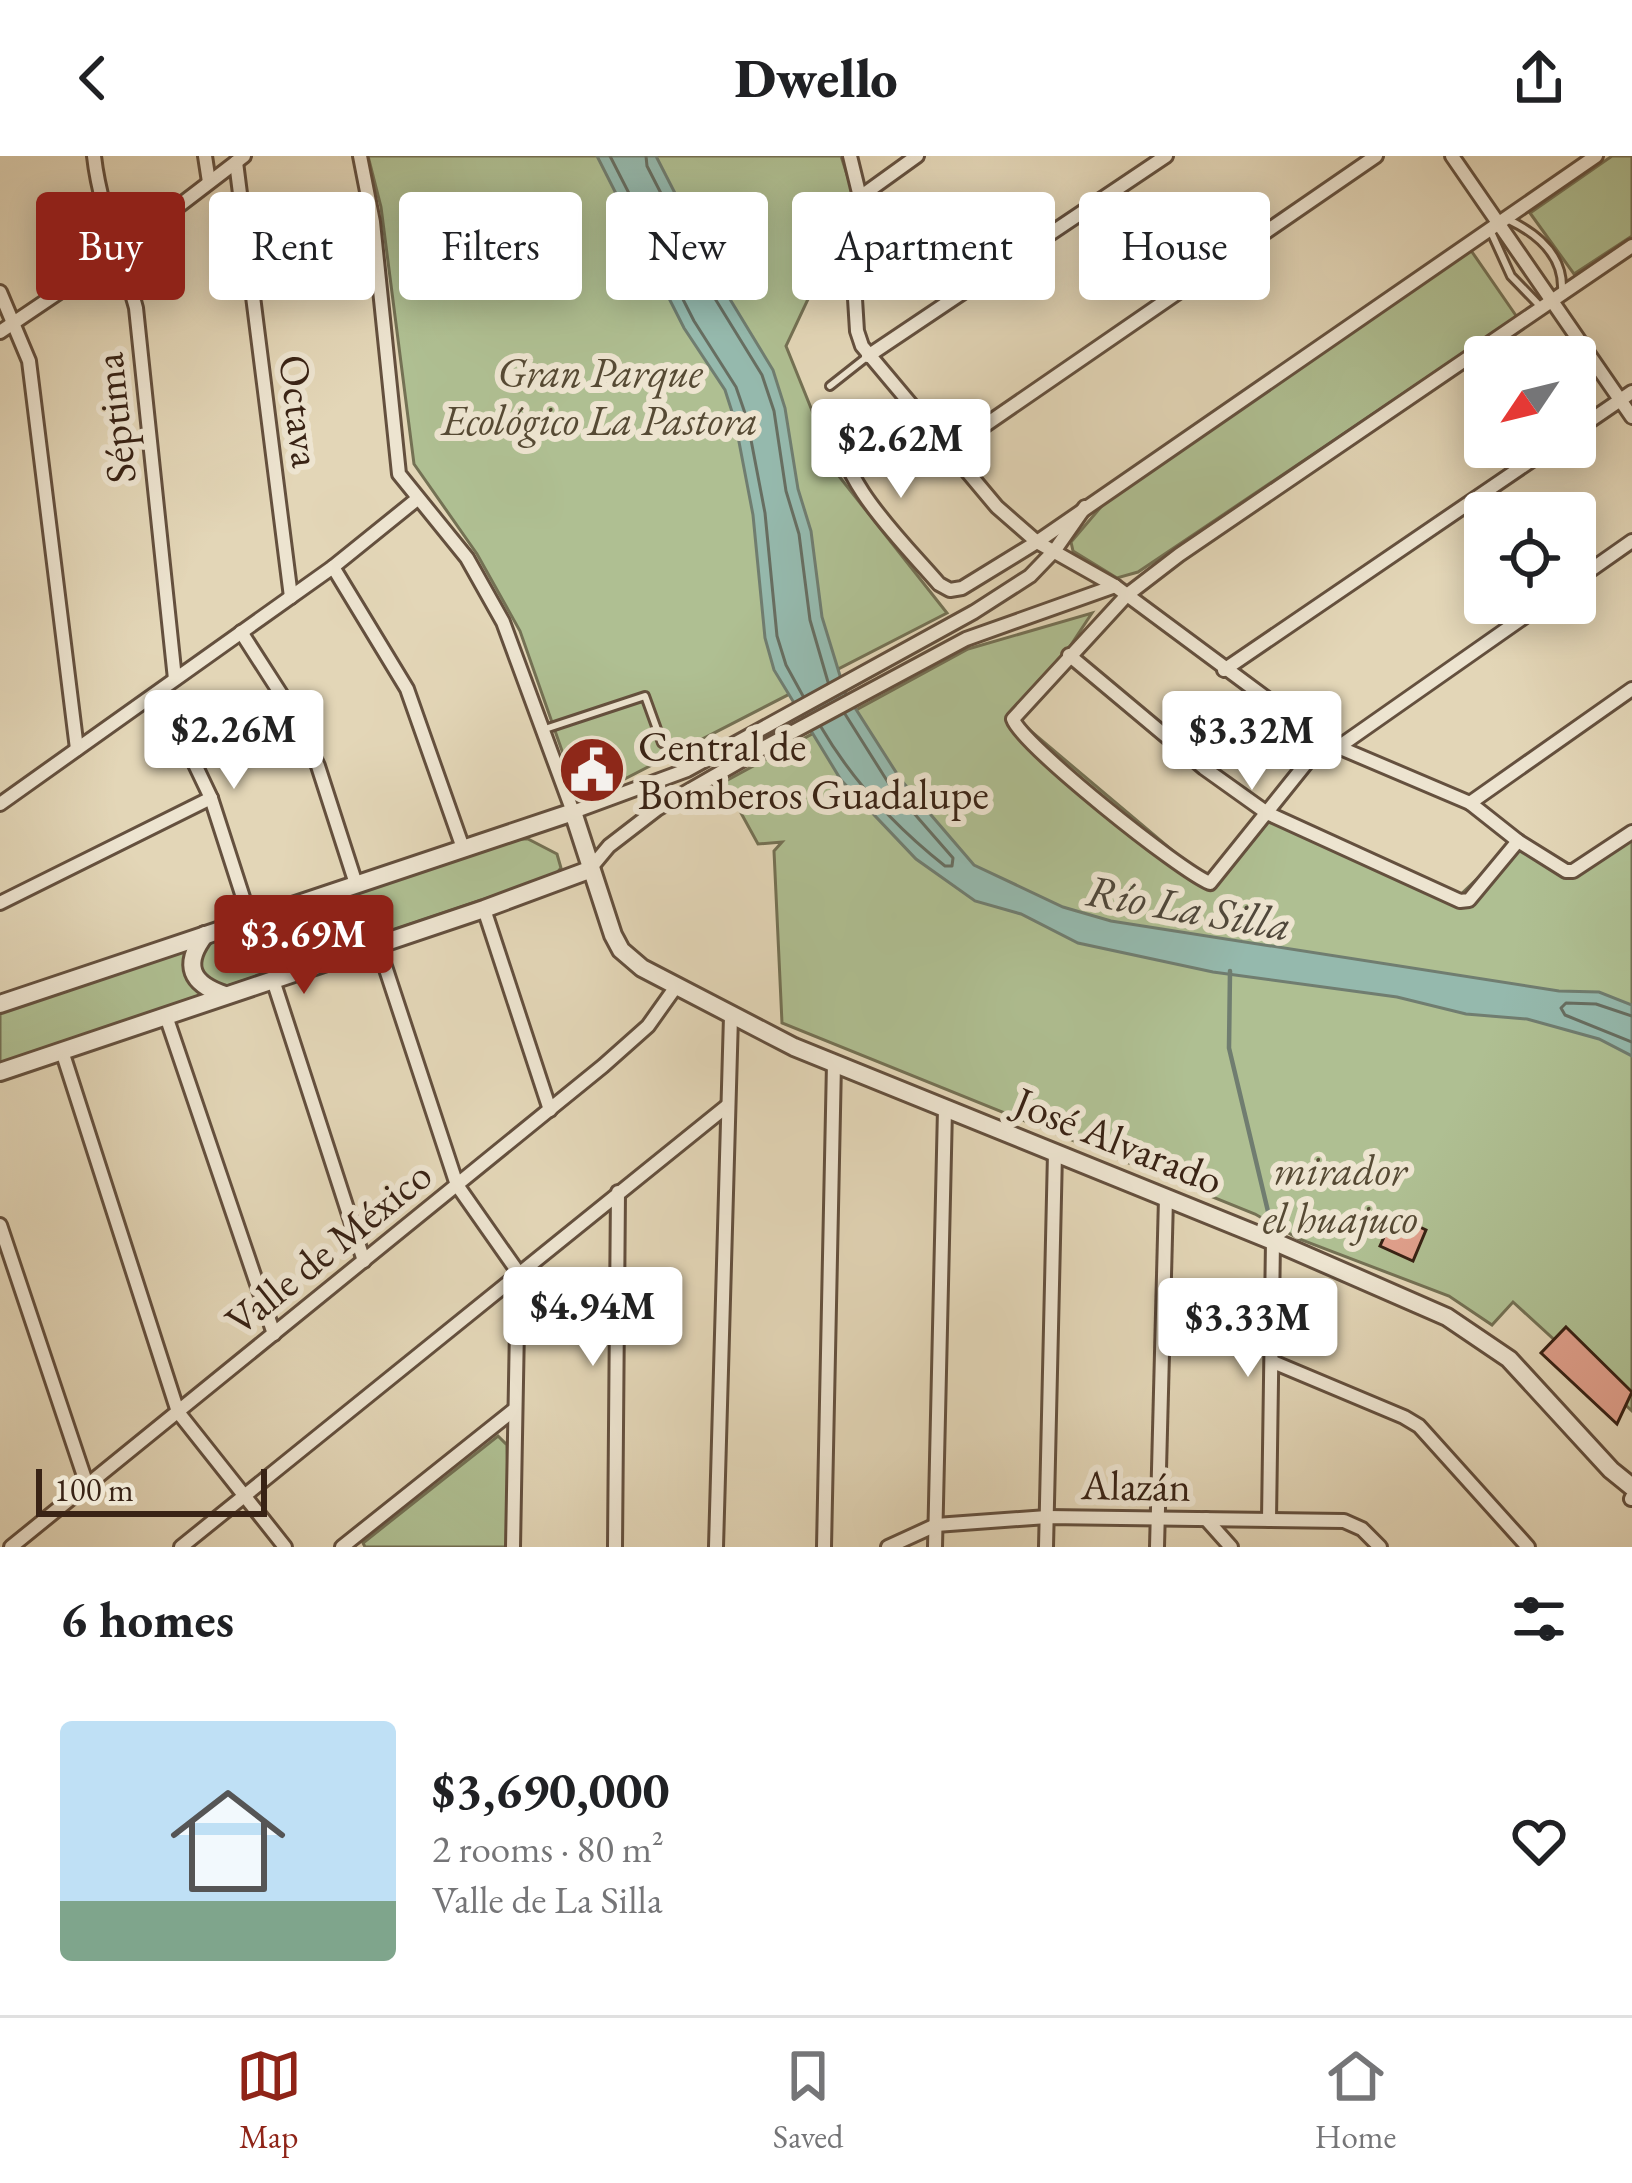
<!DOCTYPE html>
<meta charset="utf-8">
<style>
body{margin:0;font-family:"EB Garamond",serif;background:#f6f6f6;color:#202124;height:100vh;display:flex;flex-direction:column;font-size:45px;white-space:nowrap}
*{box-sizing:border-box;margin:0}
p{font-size:39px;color:#757577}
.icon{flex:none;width:66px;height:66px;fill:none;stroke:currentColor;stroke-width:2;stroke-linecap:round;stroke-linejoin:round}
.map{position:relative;height:1391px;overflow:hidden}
.panel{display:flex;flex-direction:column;background:#fff;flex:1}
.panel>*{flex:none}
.top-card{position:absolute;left:36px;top:36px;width:1560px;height:108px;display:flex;gap:24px}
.needle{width:78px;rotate:235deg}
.buttons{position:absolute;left:1464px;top:180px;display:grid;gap:24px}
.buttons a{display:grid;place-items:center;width:132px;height:132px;border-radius:12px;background:#fff;box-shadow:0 6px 30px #0003;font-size:60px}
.scale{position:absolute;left:36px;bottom:30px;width:231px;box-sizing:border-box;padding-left:12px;border:6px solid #392315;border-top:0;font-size:33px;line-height:42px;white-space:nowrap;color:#392315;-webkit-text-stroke:9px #ede4d0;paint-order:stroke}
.price{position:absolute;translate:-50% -102px;padding:0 27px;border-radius:12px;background:#fff;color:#222;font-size:39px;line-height:78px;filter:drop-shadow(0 3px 6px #0008)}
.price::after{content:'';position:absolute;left:50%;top:72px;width:36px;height:27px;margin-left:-18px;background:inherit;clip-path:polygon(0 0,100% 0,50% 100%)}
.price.active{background:#8f2418;color:#fff}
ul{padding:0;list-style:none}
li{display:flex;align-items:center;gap:36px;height:300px;padding:0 60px}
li+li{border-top:3px solid #e0e0e0}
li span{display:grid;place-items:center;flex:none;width:336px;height:240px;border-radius:12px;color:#555}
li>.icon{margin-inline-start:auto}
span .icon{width:144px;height:144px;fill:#fffc;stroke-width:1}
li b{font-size:51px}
h2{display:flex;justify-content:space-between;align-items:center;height:144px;padding:0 60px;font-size:51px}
.pill{padding:0 42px;border-radius:12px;background:#fff;box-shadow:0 6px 30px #0003;font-size:42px;line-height:108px}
.pill.active{background:#8f2418;color:#fff}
header{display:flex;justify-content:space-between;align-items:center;height:156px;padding:0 60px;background:#fff;font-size:54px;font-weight:800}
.menu{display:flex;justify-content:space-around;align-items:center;height:168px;border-top:3px solid #e0e0e0;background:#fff;font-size:33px;color:#757577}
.menu a{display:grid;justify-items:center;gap:6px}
.menu .active{color:#8f2418}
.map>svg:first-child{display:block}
.green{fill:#afbf92;stroke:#747154;stroke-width:3}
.water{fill:#95b9ad;stroke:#707d70;stroke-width:3}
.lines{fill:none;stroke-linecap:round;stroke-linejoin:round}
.shore{stroke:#676e61;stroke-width:3}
.stream{stroke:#707d70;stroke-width:4.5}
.building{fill:#e0a08c;stroke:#392315;stroke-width:3}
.service-casing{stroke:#64503e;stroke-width:12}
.minor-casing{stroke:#64503e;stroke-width:18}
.tertiary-casing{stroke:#64503e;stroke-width:22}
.service{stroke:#ede4d0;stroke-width:6}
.minor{stroke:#ede4d0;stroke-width:12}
.tertiary{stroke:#ede4d0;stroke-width:16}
.labels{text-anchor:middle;stroke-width:12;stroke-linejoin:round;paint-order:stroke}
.park-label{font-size:42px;font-style:italic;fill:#564a34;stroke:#ede4d0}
.street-label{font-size:42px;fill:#392315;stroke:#ede4d0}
.poi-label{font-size:42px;fill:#392315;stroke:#ede4d0;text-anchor:start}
.water-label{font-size:45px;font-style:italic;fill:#50483b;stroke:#ede4d0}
</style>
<header><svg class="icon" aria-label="back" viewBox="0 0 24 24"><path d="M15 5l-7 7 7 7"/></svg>Dwello<svg class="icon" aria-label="share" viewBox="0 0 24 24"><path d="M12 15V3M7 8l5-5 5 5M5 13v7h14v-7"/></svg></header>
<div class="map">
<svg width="1632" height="1391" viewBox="0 0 1632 1391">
<rect width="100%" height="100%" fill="#e3d6b7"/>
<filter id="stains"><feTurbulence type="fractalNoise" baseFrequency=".00167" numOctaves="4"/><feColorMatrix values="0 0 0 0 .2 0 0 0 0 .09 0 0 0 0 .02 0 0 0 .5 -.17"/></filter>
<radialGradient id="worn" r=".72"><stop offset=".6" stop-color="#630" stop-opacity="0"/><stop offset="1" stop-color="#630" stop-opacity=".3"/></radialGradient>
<g class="green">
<polygon points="368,0 841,0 855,43 786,190 838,319 947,457 580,646 520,475 477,398 414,308 381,51"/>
<polygon points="1612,0 1632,0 1632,80 1574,118 1530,57"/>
<polygon points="1470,93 1517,161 1138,416 1117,422 1073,395 1071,386 1106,345"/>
<polygon points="1092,457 1020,566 1205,722 1267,657 1456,743 1514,687 1570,714 1632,673 1632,1255 1513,1146 1492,1169 1449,1140 1299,1083 1255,1058 782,867 774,695 782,686 758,688 724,626 968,493"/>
<polygon points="518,683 528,683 557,698 561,712 555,719 0,907 0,856"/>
<polygon points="498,1280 507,1289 510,1391 365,1391 363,1387"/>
</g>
<polygon class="water" points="597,0 656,0 725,135 773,214 785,252 798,333 811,375 822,461 845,536 901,624 974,709 1063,751 1111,765 1559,835 1599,836 1632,849 1632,900 1599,883 1527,863 1466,858 1397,841 1213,816 1078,787 1021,758 975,745 916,703 841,624 774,514 765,482 753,359 735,265 725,234 684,172"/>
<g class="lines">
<g class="shore">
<polyline points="610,0 694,165 736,231 747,263 765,357 777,480 786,509 803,540"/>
<polyline points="646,0 647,10 714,141 762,219 774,255 786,335 799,378 810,464 828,526"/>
<path d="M821 571C852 624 897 672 945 710H952L953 702 891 631 845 558"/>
<polyline points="1632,860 1596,848 1566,847 1561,852 1565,859 1632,886"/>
</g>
<polyline class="stream" points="1230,815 1229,892 1271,1068"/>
</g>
<g class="building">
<polygon points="1394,1059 1426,1074 1413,1105 1380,1090"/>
<polygon points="1566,1171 1632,1236 1617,1268 1541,1197"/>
</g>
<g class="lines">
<defs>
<g id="service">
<path d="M1509 64C1538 78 1564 100 1562 135"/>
<polyline points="1491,76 1511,120 1541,151"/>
<polyline points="830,230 868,200"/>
<polyline points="545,573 645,540 662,587"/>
</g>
<g id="minor">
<path d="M94 0C100 54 122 100 136 152L175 523"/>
<polyline points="205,0 209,26"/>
<polyline points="360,0 373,66 399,318 467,402 503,466 573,656 687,614 974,456 1030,420 1055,394 1085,351"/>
<polyline points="850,0 860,41 851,78 857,175 862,190 997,351 1037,386 1115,430 1324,585 1470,647 1518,685 1566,715 1573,715 1632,676"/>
<polyline points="1452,0 1632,261"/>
<polyline points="236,6 291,441"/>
<polyline points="860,41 917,0"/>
<polyline points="0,136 29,205 77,593"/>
<polyline points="0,176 120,95 244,0"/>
<polyline points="868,200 1166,0"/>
<path d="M840 263C830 318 905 388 939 428L950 434 962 432 1037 386 1596 0"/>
<polyline points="1575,275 1632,236"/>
<polyline points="949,294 1376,0"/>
<polyline points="333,411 407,533 463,692"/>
<polyline points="1575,425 1632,385"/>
<polyline points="241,476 295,560 318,610 356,728"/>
<polyline points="1069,499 1204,612 1267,657 1460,745 1469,744 1518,685"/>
<polyline points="1224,514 1551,291"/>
<polyline points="153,540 191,600 211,642 250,763"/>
<path d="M1324 585 1210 727C1181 716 1021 588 1013 563L1127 439 1179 399 1632 90"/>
<polyline points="1340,590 1544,447"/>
<polyline points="1470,647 1632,533"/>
<polyline points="0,648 333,411 416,344"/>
<polyline points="589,714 609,690 657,653 763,592 966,483 1115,430"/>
<polyline points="0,747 211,642"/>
<polyline points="484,753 550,954"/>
<polyline points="378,789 457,1029 518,1116 513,1391"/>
<polyline points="273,824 364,1105"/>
<polyline points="166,860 274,1178"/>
<polyline points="62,895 178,1256 285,1391"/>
<polyline points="0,1069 87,1329"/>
<polyline points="1273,1206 1404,1261 1419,1270 1528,1391"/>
<polyline points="1631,1343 1632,1341"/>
<polyline points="1206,1363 1231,1391"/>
<polyline points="1269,1364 1273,1085"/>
<polyline points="11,1391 603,910 648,870 675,832"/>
<polyline points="181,1391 727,950"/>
<polyline points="342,1391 515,1253"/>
<polyline points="615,1391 618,1036"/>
<polyline points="716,1391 731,860"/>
<polyline points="824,1391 834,907"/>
<polyline points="888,1391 936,1369 1047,1361 1344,1365 1362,1373 1380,1391"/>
<polyline points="935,1391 945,953"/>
<polyline points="1046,1391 1055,997"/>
<polyline points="1157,1391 1166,1042"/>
</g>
<g id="tertiary">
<path d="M276 755C308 765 315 788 297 815"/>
<path d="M205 779C182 809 191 828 225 839"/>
<polyline points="0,848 573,656 613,779 621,794 642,812 794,891 1273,1085 1447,1161 1509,1203 1611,1314 1632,1331"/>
<polyline points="0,916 484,753 589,714"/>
</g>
</defs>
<use href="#service" class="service-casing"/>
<use href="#minor" class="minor-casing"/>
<use href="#tertiary" class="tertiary-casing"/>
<use href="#service" class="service"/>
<use href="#minor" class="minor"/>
<use href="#tertiary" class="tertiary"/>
</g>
<defs>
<symbol id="civic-disc" viewBox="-11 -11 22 22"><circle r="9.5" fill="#8f2418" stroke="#ede4d0"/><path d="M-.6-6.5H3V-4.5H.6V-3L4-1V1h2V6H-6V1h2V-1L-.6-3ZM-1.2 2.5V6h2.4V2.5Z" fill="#fff"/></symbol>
</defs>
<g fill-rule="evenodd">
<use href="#civic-disc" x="554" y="576" width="76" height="76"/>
</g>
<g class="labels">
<g class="park-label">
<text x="600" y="231">Gran Parque<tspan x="600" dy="48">Ecológico La Pastora</tspan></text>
<text x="1340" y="1029">mirador<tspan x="1340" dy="48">el huajuco</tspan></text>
</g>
<g class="street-label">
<text transform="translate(301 255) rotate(83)" y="15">Octava</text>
<text transform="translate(114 262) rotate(-96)" y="15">Séptima</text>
<text transform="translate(1119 984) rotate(22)" y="15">José Alvarado</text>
<text transform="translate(328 1091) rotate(-39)" y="15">Valle de México</text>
<text transform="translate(1136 1329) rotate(1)" y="15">Alazán</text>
</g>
<g class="poi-label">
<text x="638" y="605">Central de<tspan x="638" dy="48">Bomberos Guadalupe</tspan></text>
</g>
<g class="water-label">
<text transform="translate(1189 751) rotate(10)" y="16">Río La Silla</text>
</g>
</g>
<rect width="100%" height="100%" filter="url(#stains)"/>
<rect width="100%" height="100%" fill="url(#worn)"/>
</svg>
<div class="buttons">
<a><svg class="needle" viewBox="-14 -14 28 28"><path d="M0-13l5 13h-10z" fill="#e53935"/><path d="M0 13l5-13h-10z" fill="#757577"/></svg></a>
<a><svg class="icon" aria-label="locate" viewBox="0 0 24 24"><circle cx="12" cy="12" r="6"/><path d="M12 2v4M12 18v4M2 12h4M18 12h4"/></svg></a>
</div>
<div class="scale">100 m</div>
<b class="price" style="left:901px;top:345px">$2.62M</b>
<b class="price" style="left:234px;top:636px">$2.26M</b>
<b class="price" style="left:1252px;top:637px">$3.32M</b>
<b class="price active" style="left:304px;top:841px">$3.69M</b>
<b class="price" style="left:593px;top:1213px">$4.94M</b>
<b class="price" style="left:1248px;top:1224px">$3.33M</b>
<div class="top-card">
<a class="pill active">Buy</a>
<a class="pill">Rent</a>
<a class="pill">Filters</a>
<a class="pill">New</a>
<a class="pill">Apartment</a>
<a class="pill">House</a>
</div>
</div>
<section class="panel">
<h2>6 homes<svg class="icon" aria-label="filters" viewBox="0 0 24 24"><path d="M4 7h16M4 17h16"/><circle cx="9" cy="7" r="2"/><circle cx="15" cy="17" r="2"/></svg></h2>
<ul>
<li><span style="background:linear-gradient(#bfe0f5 75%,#7fa58c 0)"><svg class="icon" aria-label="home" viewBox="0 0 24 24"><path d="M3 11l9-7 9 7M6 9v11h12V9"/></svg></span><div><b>$3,690,000</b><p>2 rooms · 80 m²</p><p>Valle de La Silla</p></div><svg class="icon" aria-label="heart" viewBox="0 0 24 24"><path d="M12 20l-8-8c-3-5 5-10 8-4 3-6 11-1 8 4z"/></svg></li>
</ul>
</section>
<nav class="menu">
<a class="active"><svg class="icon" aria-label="map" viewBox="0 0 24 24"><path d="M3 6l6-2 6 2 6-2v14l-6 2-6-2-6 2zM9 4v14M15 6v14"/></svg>Map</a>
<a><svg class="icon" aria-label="saved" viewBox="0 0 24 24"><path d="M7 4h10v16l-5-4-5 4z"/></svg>Saved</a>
<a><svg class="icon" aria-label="home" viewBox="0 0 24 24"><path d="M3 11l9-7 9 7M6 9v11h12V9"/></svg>Home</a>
</nav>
